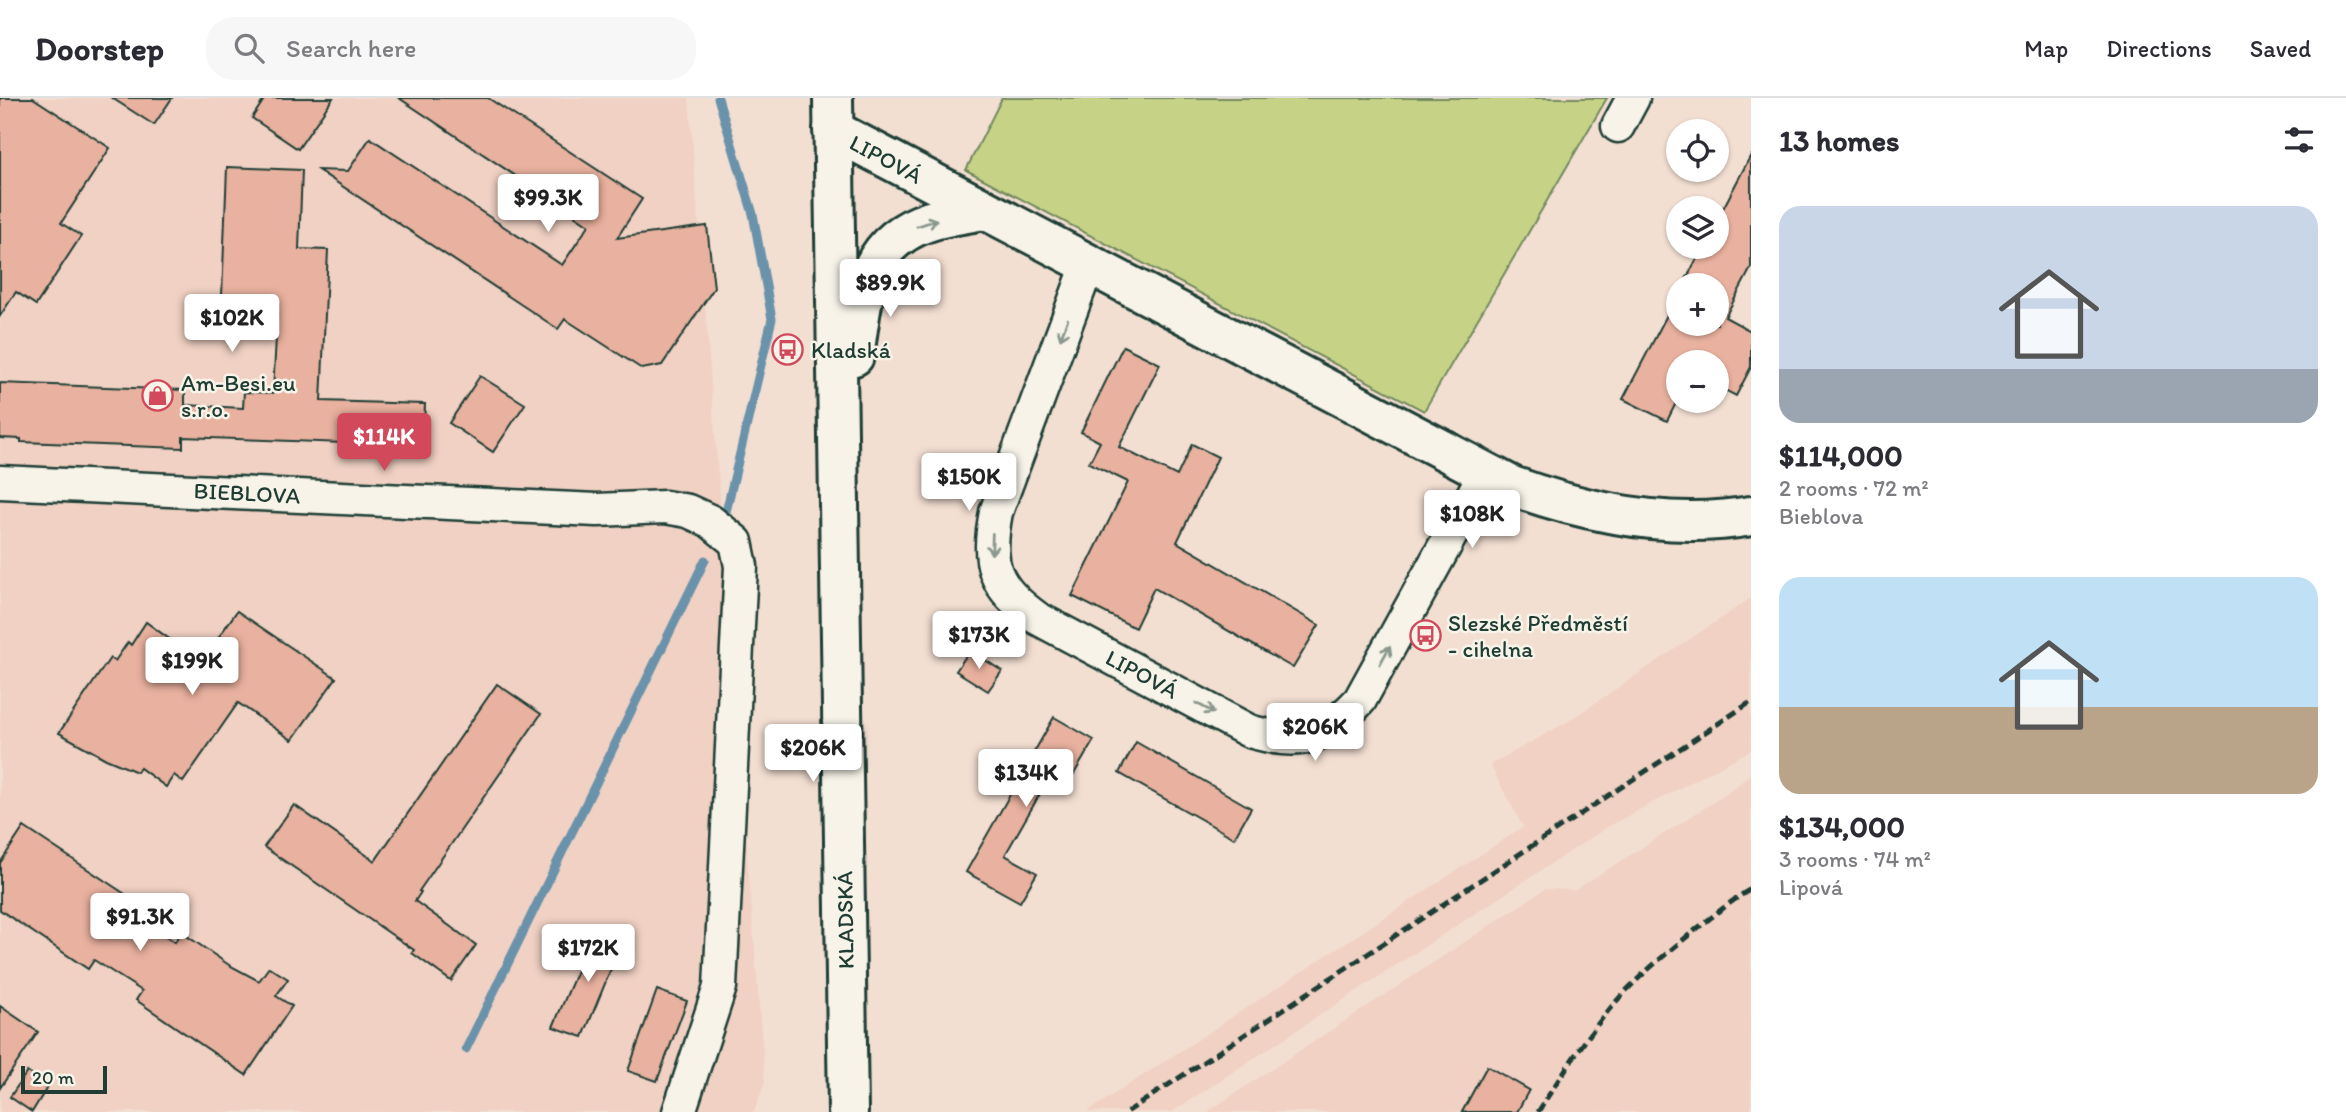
<!DOCTYPE html>
<meta charset="utf-8">
<style>
body{margin:0;font-family:Itim,sans-serif;background:#f7f7f7;color:#2b2b33;height:100vh;display:flex;flex-direction:column;font-size:26px;white-space:nowrap}
*{box-sizing:border-box;margin:0}
p{font-size:23px;color:#7c7c81}
.icon{flex:none;width:38px;height:38px;fill:none;stroke:currentColor;stroke-width:2;stroke-linecap:round;stroke-linejoin:round}
.map{position:relative;flex:1;overflow:hidden}
.sheet{display:flex;flex-direction:column;background:#fff;width:595px}
.sheet>*{flex:none}
.controls{position:absolute;left:1666px;top:21px;display:grid;gap:14px}
.controls a{display:grid;place-items:center;width:63px;height:63px;border-radius:50%;background:#fff;box-shadow:0 2px 5px #0004;font-size:35px}
.scale{position:absolute;left:21px;bottom:18px;width:86px;box-sizing:border-box;padding-left:7px;border:4px solid #1f3d34;border-top:0;font-size:19px;line-height:24px;white-space:nowrap;color:#1f3d34;-webkit-text-stroke:5px #f7f3e8;paint-order:stroke}
.price{position:absolute;translate:-50% -60px;padding:0 16px;border-radius:7px;background:#fff;color:#222;font-size:23px;line-height:46px;filter:drop-shadow(0 2px 4px #0008)}
.price::after{content:'';position:absolute;left:50%;top:42px;width:21px;height:16px;margin-left:-10px;background:inherit;clip-path:polygon(0 0,100% 0,50% 100%)}
.price.on{background:#d1495b;color:#fff}
ul{padding:0;list-style:none}
li{display:grid;align-content:center;gap:14px;height:371px;padding:0 28px}
li span{display:grid;place-items:center;height:217px;border-radius:21px;color:#555}
li>.icon{margin-inline-start:auto}
span .icon{width:126px;height:126px;fill:#fffc;stroke-width:1}
li b{font-size:30px}
h2{display:flex;justify-content:space-between;align-items:center;height:84px;padding:0 28px;font-size:30px}
header{display:flex;align-items:center;gap:42px;box-sizing:border-box;height:98px;padding:0 35px;background:#fff;border-bottom:2px solid #e1e1e2}
header strong{font-size:33px}
nav{display:flex;gap:38px;margin-inline-start:auto;font-size:24px}
.search{width:490px;height:63px;background:#f7f7f7;display:flex;align-items:center;gap:18px;box-sizing:border-box;padding:0 24px;border-radius:28px;color:#7c7c81;font-size:26px}
main{display:flex;flex:1;min-height:0}
.map>svg:first-child{display:block}
.built{fill:#f0d1c3}
.green{fill:#c6d387;stroke:#72885e;stroke-width:2}
.lines{fill:none;stroke-linecap:round;stroke-linejoin:round}
.stream{stroke:#6b92aa;stroke-width:9}
.building{fill:#e9b19f;stroke:#1f3d34;stroke-width:2}
.minor-casing{stroke:#1f3d34;stroke-width:37}
.tertiary-casing{stroke:#1f3d34;stroke-width:44}
.secondary-casing{stroke:#1f3d34;stroke-width:44}
.minor{stroke:#f7f3e8;stroke-width:32}
.tertiary{stroke:#f7f3e8;stroke-width:38}
.secondary{stroke:#f7f3e8;stroke-width:38}
.rail{stroke:#1f3d34;stroke-width:5;stroke-dasharray:10 5;stroke-linecap:butt}
.oneway{stroke:#8b988e}
.labels{text-anchor:middle;stroke-width:5;stroke-linejoin:round;paint-order:stroke}
.street-label{font-size:23px;fill:#1f3d34;stroke:#f7f3e8}
.poi-label{font-size:23px;fill:#1f3d34;stroke:#f7f3e8;text-anchor:start}
</style>
<header>
<strong>Doorstep</strong>
<div class="search"><svg class="icon" aria-label="search" viewBox="0 0 24 24"><circle cx="10" cy="10" r="6"/><path d="M15 15l6 6"/></svg>Search here</div>
<nav><a>Map</a><a>Directions</a><a>Saved</a></nav>
</header>
<main>
<div class="map">
<svg width="1751" height="1014" viewBox="0 0 1751 1014">
<rect width="100%" height="100%" fill="#f3dfd2"/>
<filter id="ink" filterUnits="userSpaceOnUse"><feTurbulence type="fractalNoise" baseFrequency=".0143" numOctaves="2"/><feDisplacementMap in="SourceGraphic" scale="14" xChannelSelector="R" yChannelSelector="G"/><feConvolveMatrix kernelMatrix="1 2 1 2 8 2 1 2 1" color-interpolation-filters="sRGB"/></filter>
<g filter="url(#ink)">
<g class="built">
<polygon points="0,0 689,0 765,984 754,1014 0,1014"/>
<polygon points="1751,500 1751,652 1609,728 1172,1014 1087,1014 1523,729 1490,667 1567,624"/>
<polygon points="1751,676 1751,1014 1207,1014 1545,791 1575,792 1725,697"/>
</g>
<polygon class="green" points="1002,0 1607,0 1424,313 966,72"/>
<g class="lines">
<g class="stream">
<polyline points="718,0 753,116 772,221 725,418"/>
<polyline points="466,951 705,462"/>
</g>
</g>
<g class="building">
<polygon points="0,0 33,0 110,50 61,125 81,138 36,207 16,194 0,218"/>
<polygon points="112,0 172,0 154,27"/>
<polygon points="265,0 333,0 298,51 252,20"/>
<polygon points="399,0 488,0 642,101 617,140 707,128 714,190 662,267 642,271 565,221 558,231 318,72 348,73 370,40 562,167 589,127"/>
<polygon points="1751,57 1751,170 1725,219 1751,233 1751,269 1736,298 1717,288 1717,264 1678,264 1678,301 1667,323 1623,301 1678,196 1678,226 1717,226 1717,187 1683,187 1703,149 1717,149 1717,122"/>
<polygon points="227,69 302,72 299,151 328,152 321,303 425,306 423,348 183,339 183,350 21,344 21,341 0,340 0,285 185,292 185,307 243,310 244,294 273,295 278,201 222,198"/>
<polygon points="1123,248 1160,266 1119,349 1177,378 1192,346 1218,359 1177,444 1319,527 1293,570 1154,490 1135,530 1072,498 1128,384 1089,365 1100,344 1081,334"/>
<polygon points="480,278 525,306 493,354 449,325"/>
<polygon points="237,513 336,580 292,642 238,605 183,684 174,677 166,689 140,670 137,674 106,661 59,635 110,560 115,563 128,544 131,547 146,524 201,564"/>
<polygon points="970,552 1002,573 988,593 956,573"/>
<polygon points="497,586 541,616 419,793 421,794 415,803 476,847 451,883 412,855 414,852 264,749 294,707 375,763"/>
<polygon points="1054,619 1094,642 1074,676 1057,666 1005,757 1037,775 1020,804 966,774"/>
<polygon points="1136,644 1251,710 1234,740 1119,675"/>
<polygon points="24,729 134,802 127,812 175,844 181,834 229,867 259,883 269,869 288,881 276,898 292,908 246,977 136,902 142,893 94,862 88,871 0,812 0,765"/>
<polygon points="594,833 623,842 583,939 553,929"/>
<polygon points="657,892 687,903 657,983 628,973"/>
<polygon points="0,908 38,934 0,990"/>
<polygon points="1487,968 1529,992 1517,1014 1462,1014"/>
<polygon points="27,974 48,988 32,1014 10,999"/>
</g>
<g class="lines">
<defs>
<g id="minor">
<polyline points="1618,28 1633,0"/>
<path d="M1088 167 996 414C986 466 993 489 1037 520L1249 633C1301 648 1323 642 1360 602L1485 375"/>
<polyline points="0,384 597,412 665,409 688,413 710,423 736,444 741,468 720,889 679,1014"/>
</g>
<path id="tertiary" d="M833 32 1512 388C1587 415 1671 432 1751 418"/>
<g id="secondary">
<polyline points="833,0 848,1014"/>
<path d="M854 258C863 200 863 144 930 123 946 118 965 116 982 112"/>
</g>
</defs>
<use href="#minor" class="minor-casing"/>
<use href="#tertiary" class="tertiary-casing"/>
<use href="#secondary" class="secondary-casing"/>
<use href="#minor" class="minor"/>
<use href="#tertiary" class="tertiary"/>
<use href="#secondary" class="secondary"/>
<g class="rail">
<polyline points="1127,1014 1751,604"/>
<path d="M1538 1014C1560 979 1582 945 1608 913 1634 881 1668 854 1699 829 1716 816 1732 802 1751 791"/>
</g>
</g>
<defs><path id="oneway-shaft" d="M-6 0H5M1.5-3L5.5 0L1.5 3" fill="none" stroke-width="1.6" stroke-linecap="round" stroke-linejoin="round" transform="scale(1.75)"/></defs>
<g class="oneway">
<use href="#oneway-shaft" transform="translate(927 125) rotate(-18)"/>
<use href="#oneway-shaft" transform="translate(1064 231) rotate(111)"/>
<use href="#oneway-shaft" transform="translate(992 446) rotate(92)"/>
<use href="#oneway-shaft" transform="translate(1385 557) rotate(-61)"/>
<use href="#oneway-shaft" transform="translate(1205 610) rotate(28)"/>
</g>
</g>
<defs>
<symbol id="bus-ring" viewBox="-11 -11 22 22"><circle r="9.5" fill="#f7f3e8" stroke="#d1495b" stroke-width="1.5"/><path d="M-5-6H5V4H4V6H2V4H-2V6H-4V4H-5ZM-3.5-4V0h7V-4ZM-3.5 1.2v1.5H-2V1.2ZM2 1.2v1.5H3.5V1.2Z" fill="#d1495b"/></symbol>
<symbol id="shop-ring" viewBox="-11 -11 22 22"><circle r="9.5" fill="#f7f3e8" stroke="#d1495b" stroke-width="1.5"/><path d="M-5-2.5h2.3a2.7 3.5 0 0 1 5.4 0H5L5.5 6h-11ZM-1.5-2.5h3a1.5 2.3 0 0 0-3 0Z" fill="#d1495b"/></symbol>
</defs>
<g fill-rule="evenodd">
<use href="#bus-ring" x="770" y="234" width="35" height="35"/>
<use href="#shop-ring" x="140" y="280" width="35" height="35"/>
<use href="#bus-ring" x="1408" y="520" width="35" height="35"/>
</g>
<g class="labels">
<g class="street-label">
<text transform="translate(886 61) rotate(28)" y="8">LIPOVÁ</text>
<text transform="translate(247 395) rotate(3)" y="8">BIEBLOVA</text>
<text transform="translate(1142 576) rotate(28)" y="8">LIPOVÁ</text>
<text transform="translate(845 822) rotate(-91)" y="8">KLADSKÁ</text>
</g>
<g class="poi-label">
<text x="811" y="260">Kladská</text>
<text x="181" y="293">Am-Besi.eu<tspan x="181" dy="26">s.r.o.</tspan></text>
<text x="1448" y="533">Slezské Předměstí<tspan x="1448" dy="26">- cihelna</tspan></text>
</g>
</g>
</svg>
<div class="controls">
<a><svg class="icon" aria-label="locate" viewBox="0 0 24 24"><circle cx="12" cy="12" r="6"/><path d="M12 2v4M12 18v4M2 12h4M18 12h4"/></svg></a>
<a><svg class="icon" aria-label="layers" viewBox="0 0 24 24"><path d="M12 4l9 5-9 5-9-5zM3 14l9 5 9-5"/></svg></a>
<a>+</a>
<a>−</a>
</div>
<div class="scale">20 m</div>
<b class="price" style="left:548px;top:136px">$99.3K</b>
<b class="price" style="left:890px;top:221px">$89.9K</b>
<b class="price" style="left:232px;top:256px">$102K</b>
<b class="price on" style="left:384px;top:375px">$114K</b>
<b class="price" style="left:969px;top:415px">$150K</b>
<b class="price" style="left:1472px;top:452px">$108K</b>
<b class="price" style="left:979px;top:573px">$173K</b>
<b class="price" style="left:192px;top:599px">$199K</b>
<b class="price" style="left:1315px;top:665px">$206K</b>
<b class="price" style="left:813px;top:686px">$206K</b>
<b class="price" style="left:1026px;top:711px">$134K</b>
<b class="price" style="left:140px;top:855px">$91.3K</b>
<b class="price" style="left:588px;top:886px">$172K</b>
</div>
<section class="sheet">
<h2>13 homes<svg class="icon" aria-label="filters" viewBox="0 0 24 24"><path d="M4 7h16M4 17h16"/><circle cx="9" cy="7" r="2"/><circle cx="15" cy="17" r="2"/></svg></h2>
<ul>
<li><span style="background:linear-gradient(#c9d6e8 75%,#9aa5b1 0)"><svg class="icon" aria-label="home" viewBox="0 0 24 24"><path d="M3 11l9-7 9 7M6 9v11h12V9"/></svg></span><div><b>$114,000</b><p>2 rooms · 72 m²</p><p>Bieblova</p></div></li>
<li><span style="background:linear-gradient(#bfe0f5 60%,#b9a48a 0)"><svg class="icon" aria-label="home" viewBox="0 0 24 24"><path d="M3 11l9-7 9 7M6 9v11h12V9"/></svg></span><div><b>$134,000</b><p>3 rooms · 74 m²</p><p>Lipová</p></div></li>
</ul>
</section>
</main>
